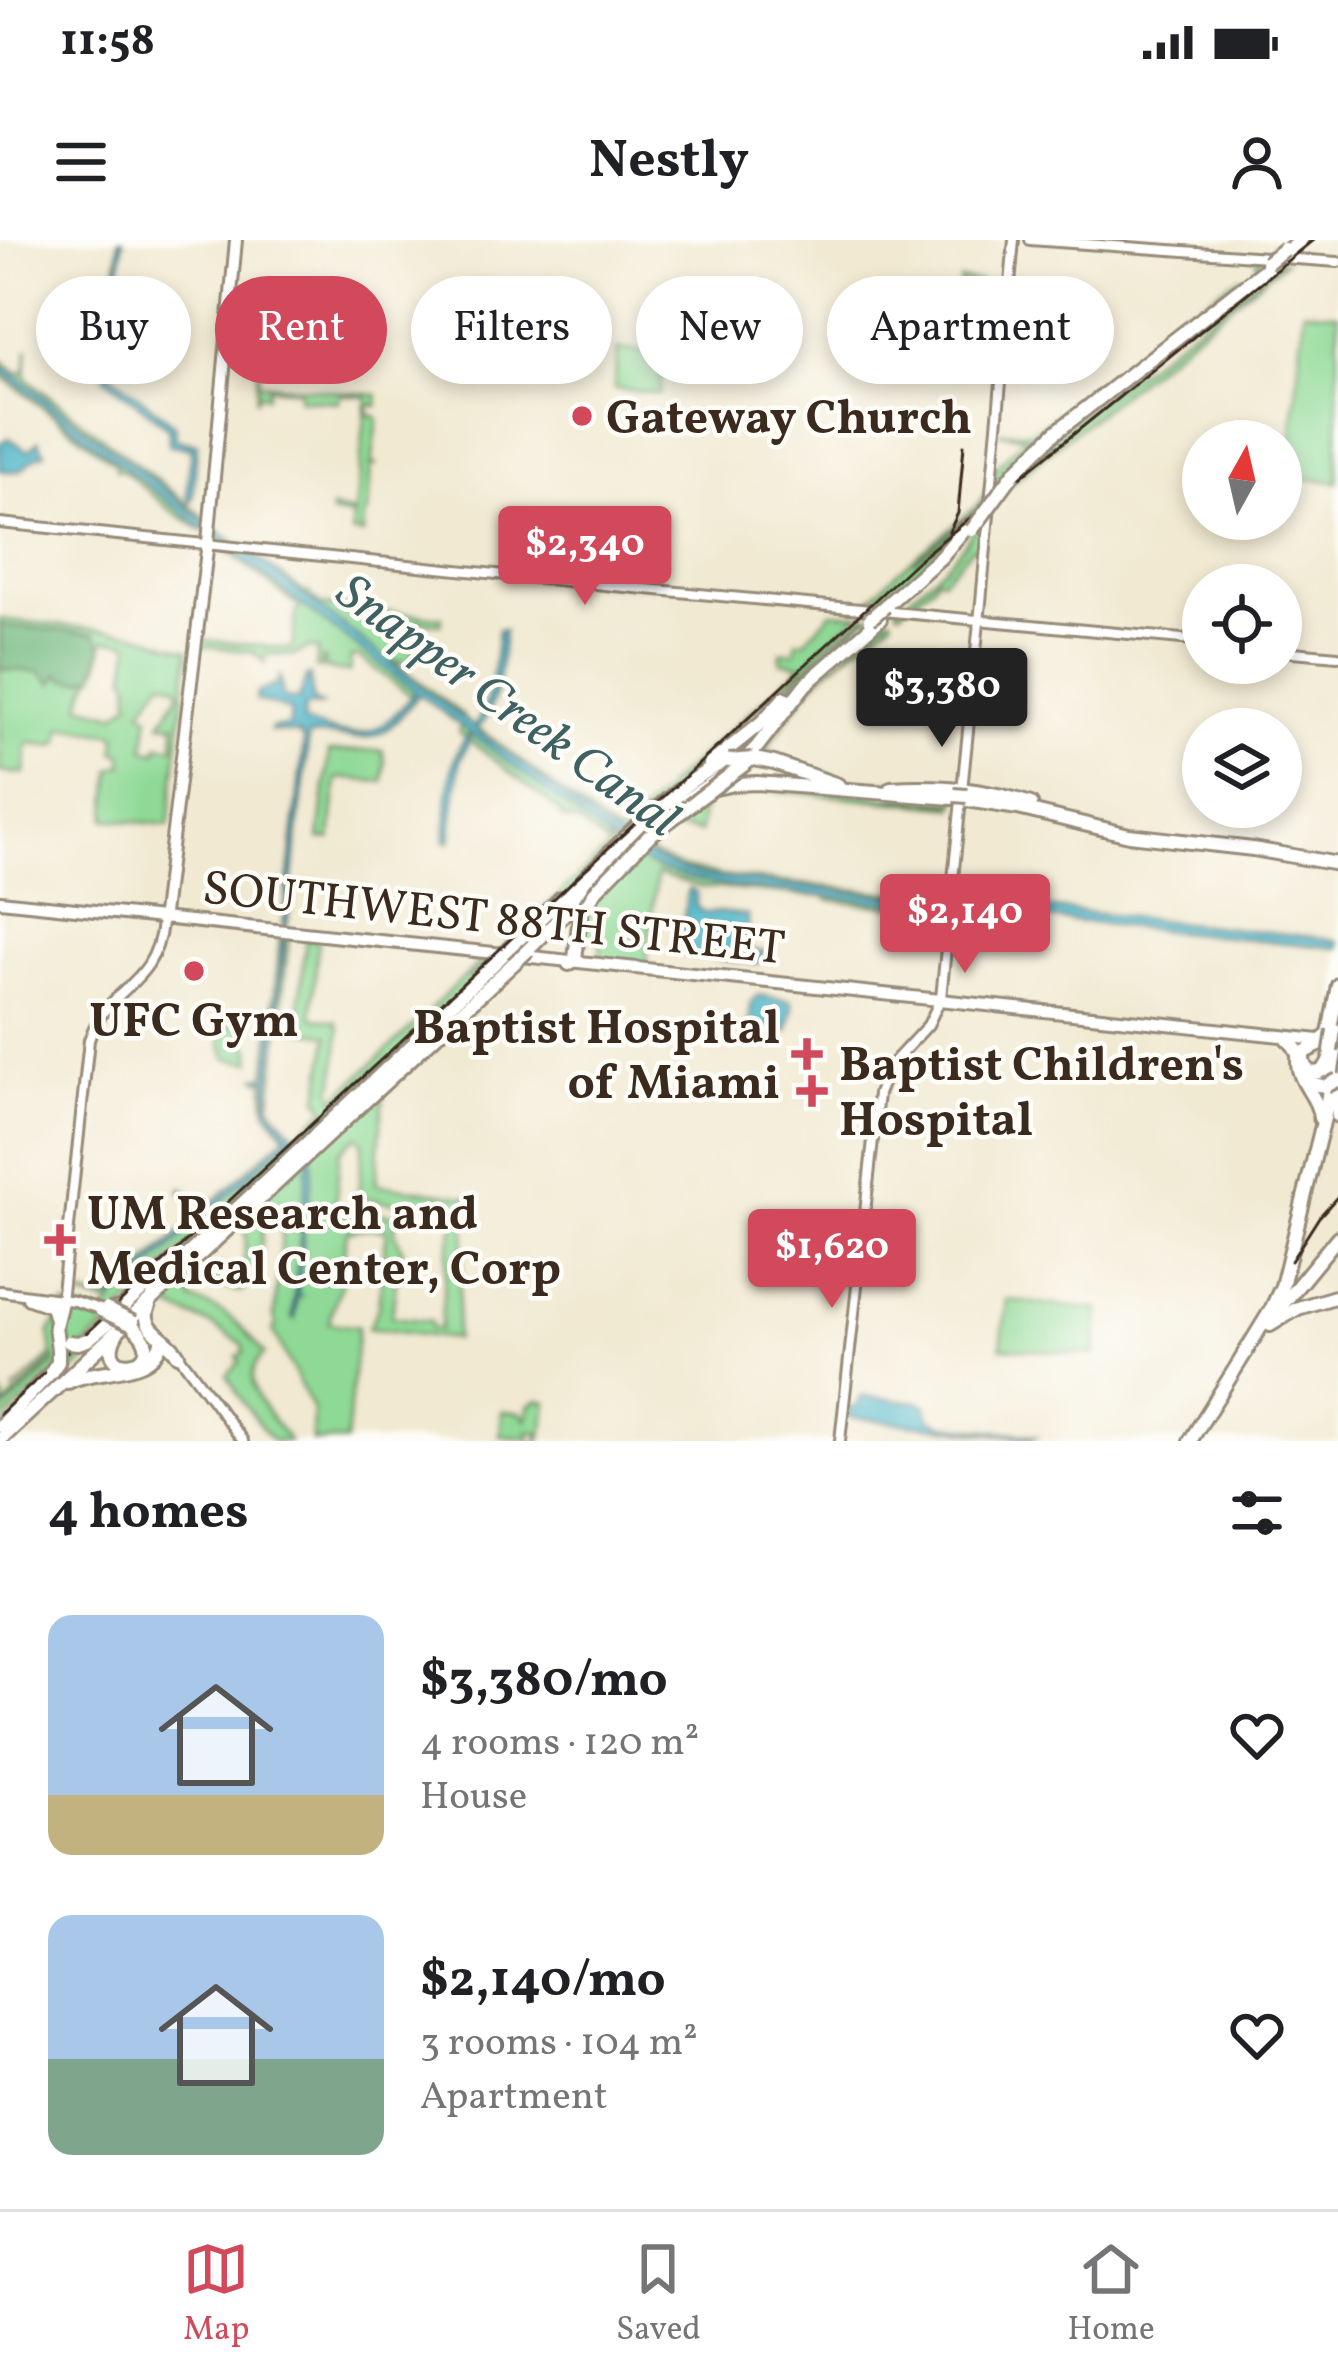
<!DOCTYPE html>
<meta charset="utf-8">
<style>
body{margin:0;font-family:Vollkorn,serif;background:#f6f6f6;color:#202124;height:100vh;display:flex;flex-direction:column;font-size:45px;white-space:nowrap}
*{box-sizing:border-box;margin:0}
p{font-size:39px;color:#757577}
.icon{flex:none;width:66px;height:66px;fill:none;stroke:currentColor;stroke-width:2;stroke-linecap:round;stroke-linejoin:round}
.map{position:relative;height:1201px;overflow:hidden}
.details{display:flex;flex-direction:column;background:#fff;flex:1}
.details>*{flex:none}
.hud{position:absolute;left:36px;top:36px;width:1266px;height:108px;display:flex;gap:24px}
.needle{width:78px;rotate:8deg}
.tools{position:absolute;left:1182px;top:180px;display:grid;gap:24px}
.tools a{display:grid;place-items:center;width:120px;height:120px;border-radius:50%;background:#fff;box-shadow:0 6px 18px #0003;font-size:60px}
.price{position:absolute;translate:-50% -102px;padding:0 27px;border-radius:12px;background:#d1495b;color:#fff;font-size:39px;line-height:78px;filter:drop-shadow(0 3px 6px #0008)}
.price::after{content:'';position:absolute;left:50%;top:72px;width:36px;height:27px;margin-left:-18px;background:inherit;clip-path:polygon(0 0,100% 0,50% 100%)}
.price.current{background:#222;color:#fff}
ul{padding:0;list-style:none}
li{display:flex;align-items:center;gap:36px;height:300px;padding:0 48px}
li span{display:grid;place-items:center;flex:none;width:336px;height:240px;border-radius:24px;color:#555}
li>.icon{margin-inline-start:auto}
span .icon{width:144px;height:144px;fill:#fffc;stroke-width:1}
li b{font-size:51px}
h2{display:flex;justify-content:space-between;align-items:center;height:144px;padding:0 48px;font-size:51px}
.chip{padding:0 42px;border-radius:54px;background:#fff;box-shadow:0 6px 18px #0003;font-size:42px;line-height:108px}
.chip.current{background:#d1495b;color:#fff}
.status{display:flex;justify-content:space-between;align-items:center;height:84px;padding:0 60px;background:#fff;direction:ltr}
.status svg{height:33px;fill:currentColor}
header{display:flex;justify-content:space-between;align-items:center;height:156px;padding:0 48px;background:#fff;font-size:54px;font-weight:700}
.tab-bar{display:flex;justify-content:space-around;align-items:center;height:168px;border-top:3px solid #e0e0e0;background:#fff;font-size:33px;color:#757577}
.tab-bar a{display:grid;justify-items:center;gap:6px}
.tab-bar .current{color:#d1495b}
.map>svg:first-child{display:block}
.green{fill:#8ed995;stroke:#64825a;stroke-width:3;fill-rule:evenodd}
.forest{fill:#72b97e;stroke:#56724e;stroke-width:3}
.water{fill:#48b3c6;stroke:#426e72;stroke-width:3}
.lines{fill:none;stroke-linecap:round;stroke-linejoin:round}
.secondary-casing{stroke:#968a78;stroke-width:14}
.primary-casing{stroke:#968a78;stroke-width:16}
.highway-casing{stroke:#968a78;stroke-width:18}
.secondary{stroke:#fff;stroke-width:8}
.primary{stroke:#fff;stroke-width:10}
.highway{stroke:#fff;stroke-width:12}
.rail{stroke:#3b2a1e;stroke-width:3}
.secondary-bridge-casing{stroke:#968a78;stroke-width:14;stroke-linecap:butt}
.highway-bridge-casing{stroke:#968a78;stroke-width:18;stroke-linecap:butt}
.secondary-bridge{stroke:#fff;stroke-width:8}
.highway-bridge{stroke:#fff;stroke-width:12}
.poi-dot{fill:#d1495b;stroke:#fdfcf7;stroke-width:4.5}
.labels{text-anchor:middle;stroke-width:9;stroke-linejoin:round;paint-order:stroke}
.poi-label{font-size:48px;font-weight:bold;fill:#3b2a1e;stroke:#fdfcf7;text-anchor:start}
.street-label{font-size:48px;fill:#3b2a1e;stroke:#fdfcf7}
.water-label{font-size:51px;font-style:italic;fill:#406161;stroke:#fdfcf7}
</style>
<div class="status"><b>11:58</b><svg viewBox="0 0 49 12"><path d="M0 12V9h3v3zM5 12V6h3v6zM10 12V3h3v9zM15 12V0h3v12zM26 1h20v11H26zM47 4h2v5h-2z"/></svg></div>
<header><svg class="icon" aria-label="menu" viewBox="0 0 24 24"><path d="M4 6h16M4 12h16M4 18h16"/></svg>Nestly<svg class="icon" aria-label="person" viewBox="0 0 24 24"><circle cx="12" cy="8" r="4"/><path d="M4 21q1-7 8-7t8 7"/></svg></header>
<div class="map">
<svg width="1338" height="1201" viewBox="0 0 1338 1201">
<rect width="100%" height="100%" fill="#fdfcf7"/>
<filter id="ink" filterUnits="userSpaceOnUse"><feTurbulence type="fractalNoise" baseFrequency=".00833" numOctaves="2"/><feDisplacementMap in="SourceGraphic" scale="24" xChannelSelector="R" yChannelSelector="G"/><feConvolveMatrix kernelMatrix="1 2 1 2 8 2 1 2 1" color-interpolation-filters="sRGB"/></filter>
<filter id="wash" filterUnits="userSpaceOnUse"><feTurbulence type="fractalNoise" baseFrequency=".004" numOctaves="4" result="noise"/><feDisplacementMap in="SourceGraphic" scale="48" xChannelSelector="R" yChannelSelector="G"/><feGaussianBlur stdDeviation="2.7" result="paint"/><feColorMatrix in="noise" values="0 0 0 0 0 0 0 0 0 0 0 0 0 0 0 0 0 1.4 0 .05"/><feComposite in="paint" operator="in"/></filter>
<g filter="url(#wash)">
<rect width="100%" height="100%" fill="#f1e9d1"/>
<g class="green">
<path d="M1256 18 1285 21 991 259 994 229 1026 197 998 192H1032L1072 165 1222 48 1239 37 1245 38C1177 88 1107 138 1041 192 1024 206 1011 228 995 239L1002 245 1055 194 1279 23 1265 20 1258 28Z"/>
<polygon points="960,40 1003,44 998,93 956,89"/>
<polygon points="1304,70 1338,73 1338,242 1288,237"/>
<polygon points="28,108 26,135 29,140 187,263 205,278 205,282 0,123 0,119 20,134 26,128"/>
<polygon points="618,109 670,114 669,133 662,133 660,154 614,149"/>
<polygon points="259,121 259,143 378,155 377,166 369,165 368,175 376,176 378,180 372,224 377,225 371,226 368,272 364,276 363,294 352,293 353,276 331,274 331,269 355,273 367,157 340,154 339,162 299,159 299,149 269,147 267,156 257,154 256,161"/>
<polygon points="0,130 179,269 204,292 169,269 124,231 116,229 116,224 0,135"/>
<polygon points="986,254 985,263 914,322 965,282 880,369 868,368 872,362 866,367 862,367 897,332 976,267"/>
<path d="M984 268 980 309 972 308 943 339 936 338 932 345 901 371 897 370V367C920 347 970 311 975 281L967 280Z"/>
<polygon points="228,312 237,312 415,451 411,456 359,417 351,417 349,432 325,429 325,419 322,419 321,429 316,428 318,409 307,408 294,416 266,414 265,423 253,412 198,405 198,399 292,409 296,373 300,368"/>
<polygon points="246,314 254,315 305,353 310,352 310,356 321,365 442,377 441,384 417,381 412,422 393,421 463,475 463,479 257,319"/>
<path d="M832 372 859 374 680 541 710 521 714 513 733 497 755 484 797 437 865 375 892 377V380C872 397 850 412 830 428 809 445 785 483 769 505V510L809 528 855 542 932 544 934 545 921 546 958 550 956 564 928 562 956 568 749 548 703 558 700 592 661 588 639 608 677 626 721 636 946 658V661L704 636 671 627 634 610C656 590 681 564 709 553 758 534 872 556 925 563L889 556 955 561 956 551 846 545 757 517 810 445 882 380H885L884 377 868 376 795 443 760 482 685 543 622 600H617L606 589C561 558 520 523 477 490V487L617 595 661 555 669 544H675L673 541 798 429 799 424 781 422V412H795L797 401H805Z"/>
<path d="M0 379 135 393 189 410 169 585 106 579 112 529 123 525V514L115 512 117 494 62 487 60 502H56L55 506 28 503 25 534 0 532ZM104 400 127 402 130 405 126 434 131 445 129 456 131 462 116 474 81 465 85 450 99 427ZM163 440 178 446 180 452 161 483 175 484 174 507 158 505 156 512 144 509 149 476 142 470Z"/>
<polygon points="461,486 632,617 657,629 726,646 946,667 945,672 828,660 827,657 701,647 657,634 646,724 599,721 601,701 580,698 585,671 630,618 500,710 613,604 610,602 607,605 580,583 562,578 562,573 460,493 458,490"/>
<polygon points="382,510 385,522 383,542 337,538 331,599 319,599 329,512"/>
<path d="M280 697H289L271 864 274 871 296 895 326 868 319 858 329 795 297 790 306 699 318 702 312 777 338 782V787L340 788 335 843 332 846 335 859C371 825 410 790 444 756 457 743 472 733 482 717L487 719 467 739 490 718 506 720H502L425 797 463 764 384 851 376 944 469 957 455 1099 368 1088 378 1068 387 990 369 988 348 991C342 1008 345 1025 341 1043 338 1056 331 1069 329 1083L358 1087 346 1201H312L313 1170 273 1091 276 1086 274 1076 284 975 279 969 264 983 257 1036 241 1052 208 1042 189 1053 193 1061C230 1071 241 1084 264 1114 233 1141 272 1177 289 1201H272L248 1170 227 1135 240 1122 237 1117 244 1112 243 1104 210 1084 168 1067 161 1059 148 1071 146 1086 134 1079 0 1196V1192L302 911 249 949 230 969 173 1018 108 1085 0 1184V1175L57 1121 0 1172 4 1166 0 1165V1156L4 1157 5 1166 55 1118 52 1116 13 1152 52 1115 50 1092 58 1080 61 1097 69 1101 60 1087 65 1065 97 1074 98 1078 112 1065 71 1055 107 1059 200 974 180 951 181 949 183 948 205 969 286 895C266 872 263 873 265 840L256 838 267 840V870L287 895 204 971 182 949 201 973 111 1060 113 1062 290 898 303 911 308 910 272 872 269 863 284 698 279 721 267 836 256 837 266 835ZM357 896 363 902 358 957 402 964 447 967 456 977 447 1016 440 1089 431 1088V1081L392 1077 399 1014 403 1011 396 996 394 975 353 968 351 977 340 975 335 970 340 911ZM242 983 246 996 243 1030 236 1036 204 1027 200 1022Z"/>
<polygon points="223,784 242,787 251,811 251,822 227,819 221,802"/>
<polygon points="1007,1060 1099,1070 1095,1115 1001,1107"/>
<polygon points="538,1160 547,1162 544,1188 540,1201 537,1201 540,1193 528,1191 531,1201 526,1198 500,1196 502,1171 521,1173 527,1180 529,1166"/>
</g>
<path class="forest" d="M0 385 95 394 102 406 95 436C83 441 68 443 58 434L55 442 52 443 40 432 0 429Z"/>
<g class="water">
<path d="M119 0H123L110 133 174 184 176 199 197 204 193 258 187 268 257 319 474 487C493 459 494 424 498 390H504C500 425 500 463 477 490 496 505 517 519 536 535 590 578 634 620 703 636L924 660 962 659 1324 698 1338 701V708L726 646C692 640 662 632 632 617L472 494 460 520 450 602 445 601C449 568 445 517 470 493L419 454C402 475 388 498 358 498 342 498 326 494 309 496L288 680 286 689 283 688 304 500 298 494 270 491 271 488 289 486 291 471 256 460 257 453 277 444 280 435 283 458 299 459 307 436H310L313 461 321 465 305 467 303 482C360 503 379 498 415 451L245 321 226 303 210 294 0 130V123L186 266 190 261 187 256 191 208 169 205V190L165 185 105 138 108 110 111 106Z"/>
<path d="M9 198 28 211 38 201 45 213C20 221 32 236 0 230V203Z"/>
<polygon points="690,649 696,652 696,667 705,673 720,672 747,675 748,706 754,711 764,711 758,724 685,715 682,697 687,652"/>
<path d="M282 698H285L284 711 269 863C277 883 307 899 312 917 315 931 308 962 306 977L309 980 305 982 298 1054 301 1056 297 1058 295 1079 292 1077 308 919 291 898 112 1062 115 1054 201 974 181 949 204 971 287 895 267 870V840L256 838 267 836Z"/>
<polygon points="758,755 792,761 793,770 788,791 763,787 749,789 751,762"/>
<polygon points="861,1156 919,1162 926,1165 930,1179 944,1185 1036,1196 1032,1198 848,1177 847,1168 856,1167"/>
</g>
</g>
<g filter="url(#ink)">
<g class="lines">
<defs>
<g id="secondary">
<polyline points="1030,0 1338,22"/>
<polyline points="0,283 614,346 1203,401"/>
<polyline points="1281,411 1338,416"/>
<polyline points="0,1051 74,1061 103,1070"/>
<path d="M61 1062 89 800C107 745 155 749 162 683"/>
<polyline points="178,1114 243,1201"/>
<polyline points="840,1201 878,854 889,827 928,785 941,758 981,362 1014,0"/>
</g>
<g id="primary">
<polyline points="0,661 1329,801"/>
<polyline points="162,682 208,302 236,0"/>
</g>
<g id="highway">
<polyline points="1288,10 1301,0"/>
<polyline points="1014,233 1056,192 1273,23"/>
<polyline points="885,366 941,317 967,286"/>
<polyline points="754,519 774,523 838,545"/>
<polyline points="710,524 762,482 784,458"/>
<polyline points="740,524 757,507 805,445 880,379"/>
<path d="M891 548C939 545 985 549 1031 564"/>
<polyline points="711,549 734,544 757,543 953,558"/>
<polyline points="967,560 1018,568 1129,595 1253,609 1338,624"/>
<polyline points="643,594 678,565 718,539"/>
<path d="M561 664C597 625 682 535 729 521"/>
<polyline points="528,710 629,609"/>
<polyline points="505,713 561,658"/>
<polyline points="569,724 575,719 580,676 585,661"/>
<polyline points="416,798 501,717"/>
<path d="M1288 800C1309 815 1288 844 1326 846"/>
<polyline points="1322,800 1329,794 1338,745"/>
<path d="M1321 804 1304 812C1298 834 1323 842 1330 818"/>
<path d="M1298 819C1297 843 1318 855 1320 878"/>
<polyline points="1336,848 1338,876"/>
<polyline points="171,1030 424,794"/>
<polyline points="29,1058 52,1066 56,1080"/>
<path d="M149 1066C138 1089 168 1097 178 1115"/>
<polyline points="112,1070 121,1069 175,1020"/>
<polyline points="1278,1070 1338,997"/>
<polyline points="1270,1085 1298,1068 1338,1056"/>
<path d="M117 1093C90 1140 176 1129 135 1088"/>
<polyline points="87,1100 123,1071"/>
<polyline points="58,1109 55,1086 61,1062"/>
<polyline points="1244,1114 1271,1070 1282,1046 1325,874 1335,812"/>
<path d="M68 1142C97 1126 153 1139 162 1099"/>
<polyline points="0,1186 51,1132"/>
<polyline points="0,1200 513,724"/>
<polyline points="1190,1201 1247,1110"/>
</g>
</defs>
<use href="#secondary" class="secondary-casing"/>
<use href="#primary" class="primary-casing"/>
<use href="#highway" class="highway-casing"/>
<use href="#secondary" class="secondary"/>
<use href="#primary" class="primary"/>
<use href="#highway" class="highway"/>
<g class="rail">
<polyline points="949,292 958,273 964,205"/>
<polyline points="1291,1021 1319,977 1338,956"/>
<polyline points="0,1174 917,321 1313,0"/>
</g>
<defs>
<g id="secondary-bridge">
<polyline points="106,1067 135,1081"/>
<polyline points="100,1072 130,1086"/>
</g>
<g id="highway-bridge">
<polyline points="1267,23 1284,9"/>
<polyline points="972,290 1014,233"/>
<polyline points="870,379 885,366"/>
<polyline points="729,521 753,519"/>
<polyline points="954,555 967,556"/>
<polyline points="585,667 597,649 649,596 749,521"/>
<polyline points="513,724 528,710"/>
<polyline points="1331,811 1334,790"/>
<polyline points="1326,846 1338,840"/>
<polyline points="69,1102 78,1103 87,1100"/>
<polyline points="51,1132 58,1122 58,1109"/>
</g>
</defs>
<use href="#secondary-bridge" class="secondary-bridge-casing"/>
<use href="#highway-bridge" class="highway-bridge-casing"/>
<use href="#secondary-bridge" class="secondary-bridge"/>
<use href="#highway-bridge" class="highway-bridge"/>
</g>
</g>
<g class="poi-dot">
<circle cx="582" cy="176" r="12"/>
<circle cx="194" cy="731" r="12"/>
<path d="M801 796h12v12h12v12h-12v12h-12v-12h-12v-12h12z"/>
<path d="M806 833h12v12h12v12h-12v12h-12v-12h-12v-12h12z"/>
<path d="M54 982h12v12h12v12h-12v12h-12v-12h-12v-12h12z"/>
</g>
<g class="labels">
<g class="poi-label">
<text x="606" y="193">Gateway Church</text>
<text x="194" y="796" text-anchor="middle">UFC Gym</text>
<text x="780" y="803" text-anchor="end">Baptist Hospital<tspan x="780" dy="55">of Miami</tspan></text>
<text x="839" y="840">Baptist Children's<tspan x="839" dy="55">Hospital</tspan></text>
<text x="87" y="989">UM Research and<tspan x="87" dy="55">Medical Center, Corp</tspan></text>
</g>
<g class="street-label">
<text transform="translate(494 676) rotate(6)" y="17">SOUTHWEST 88TH STREET</text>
</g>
<g class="water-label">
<text transform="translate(509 464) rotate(36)" y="18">Snapper Creek Canal</text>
</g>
</g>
</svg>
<div class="tools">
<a><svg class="needle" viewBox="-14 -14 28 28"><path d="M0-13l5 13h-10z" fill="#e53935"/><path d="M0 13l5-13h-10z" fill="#757577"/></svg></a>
<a><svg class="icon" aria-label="locate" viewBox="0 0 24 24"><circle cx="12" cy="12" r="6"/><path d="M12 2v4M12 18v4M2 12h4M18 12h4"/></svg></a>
<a><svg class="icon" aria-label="layers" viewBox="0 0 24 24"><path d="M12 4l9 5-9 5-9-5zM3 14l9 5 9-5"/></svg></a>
</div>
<b class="price" style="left:585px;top:368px">$2,340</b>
<b class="price current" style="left:942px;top:510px">$3,380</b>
<b class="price" style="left:965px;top:736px">$2,140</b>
<b class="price" style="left:832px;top:1071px">$1,620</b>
<div class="hud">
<a class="chip">Buy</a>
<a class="chip current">Rent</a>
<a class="chip">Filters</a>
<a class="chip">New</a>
<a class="chip">Apartment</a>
</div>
</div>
<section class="details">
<h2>4 homes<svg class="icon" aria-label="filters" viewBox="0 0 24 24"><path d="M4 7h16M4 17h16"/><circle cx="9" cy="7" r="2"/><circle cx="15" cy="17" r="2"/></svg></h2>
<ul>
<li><span style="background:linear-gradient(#a9c7e8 75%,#c2b280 0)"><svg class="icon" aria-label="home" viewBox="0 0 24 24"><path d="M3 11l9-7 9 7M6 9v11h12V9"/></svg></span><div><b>$3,380/mo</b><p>4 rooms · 120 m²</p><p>House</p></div><svg class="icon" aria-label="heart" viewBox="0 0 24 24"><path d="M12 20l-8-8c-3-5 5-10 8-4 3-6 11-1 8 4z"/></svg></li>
<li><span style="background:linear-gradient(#a9c7e8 60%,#7fa58c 0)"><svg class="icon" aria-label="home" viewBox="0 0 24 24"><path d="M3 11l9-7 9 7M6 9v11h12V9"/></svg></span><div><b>$2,140/mo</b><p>3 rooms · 104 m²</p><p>Apartment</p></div><svg class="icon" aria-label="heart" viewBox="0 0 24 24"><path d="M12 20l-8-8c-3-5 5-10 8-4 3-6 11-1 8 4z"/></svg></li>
</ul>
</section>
<nav class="tab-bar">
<a class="current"><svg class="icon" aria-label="map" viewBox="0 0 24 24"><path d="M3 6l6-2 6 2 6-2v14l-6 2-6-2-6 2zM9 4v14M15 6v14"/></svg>Map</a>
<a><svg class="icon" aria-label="saved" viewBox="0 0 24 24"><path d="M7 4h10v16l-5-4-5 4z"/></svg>Saved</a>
<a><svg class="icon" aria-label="home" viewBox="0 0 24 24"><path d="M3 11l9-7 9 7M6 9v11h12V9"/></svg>Home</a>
</nav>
